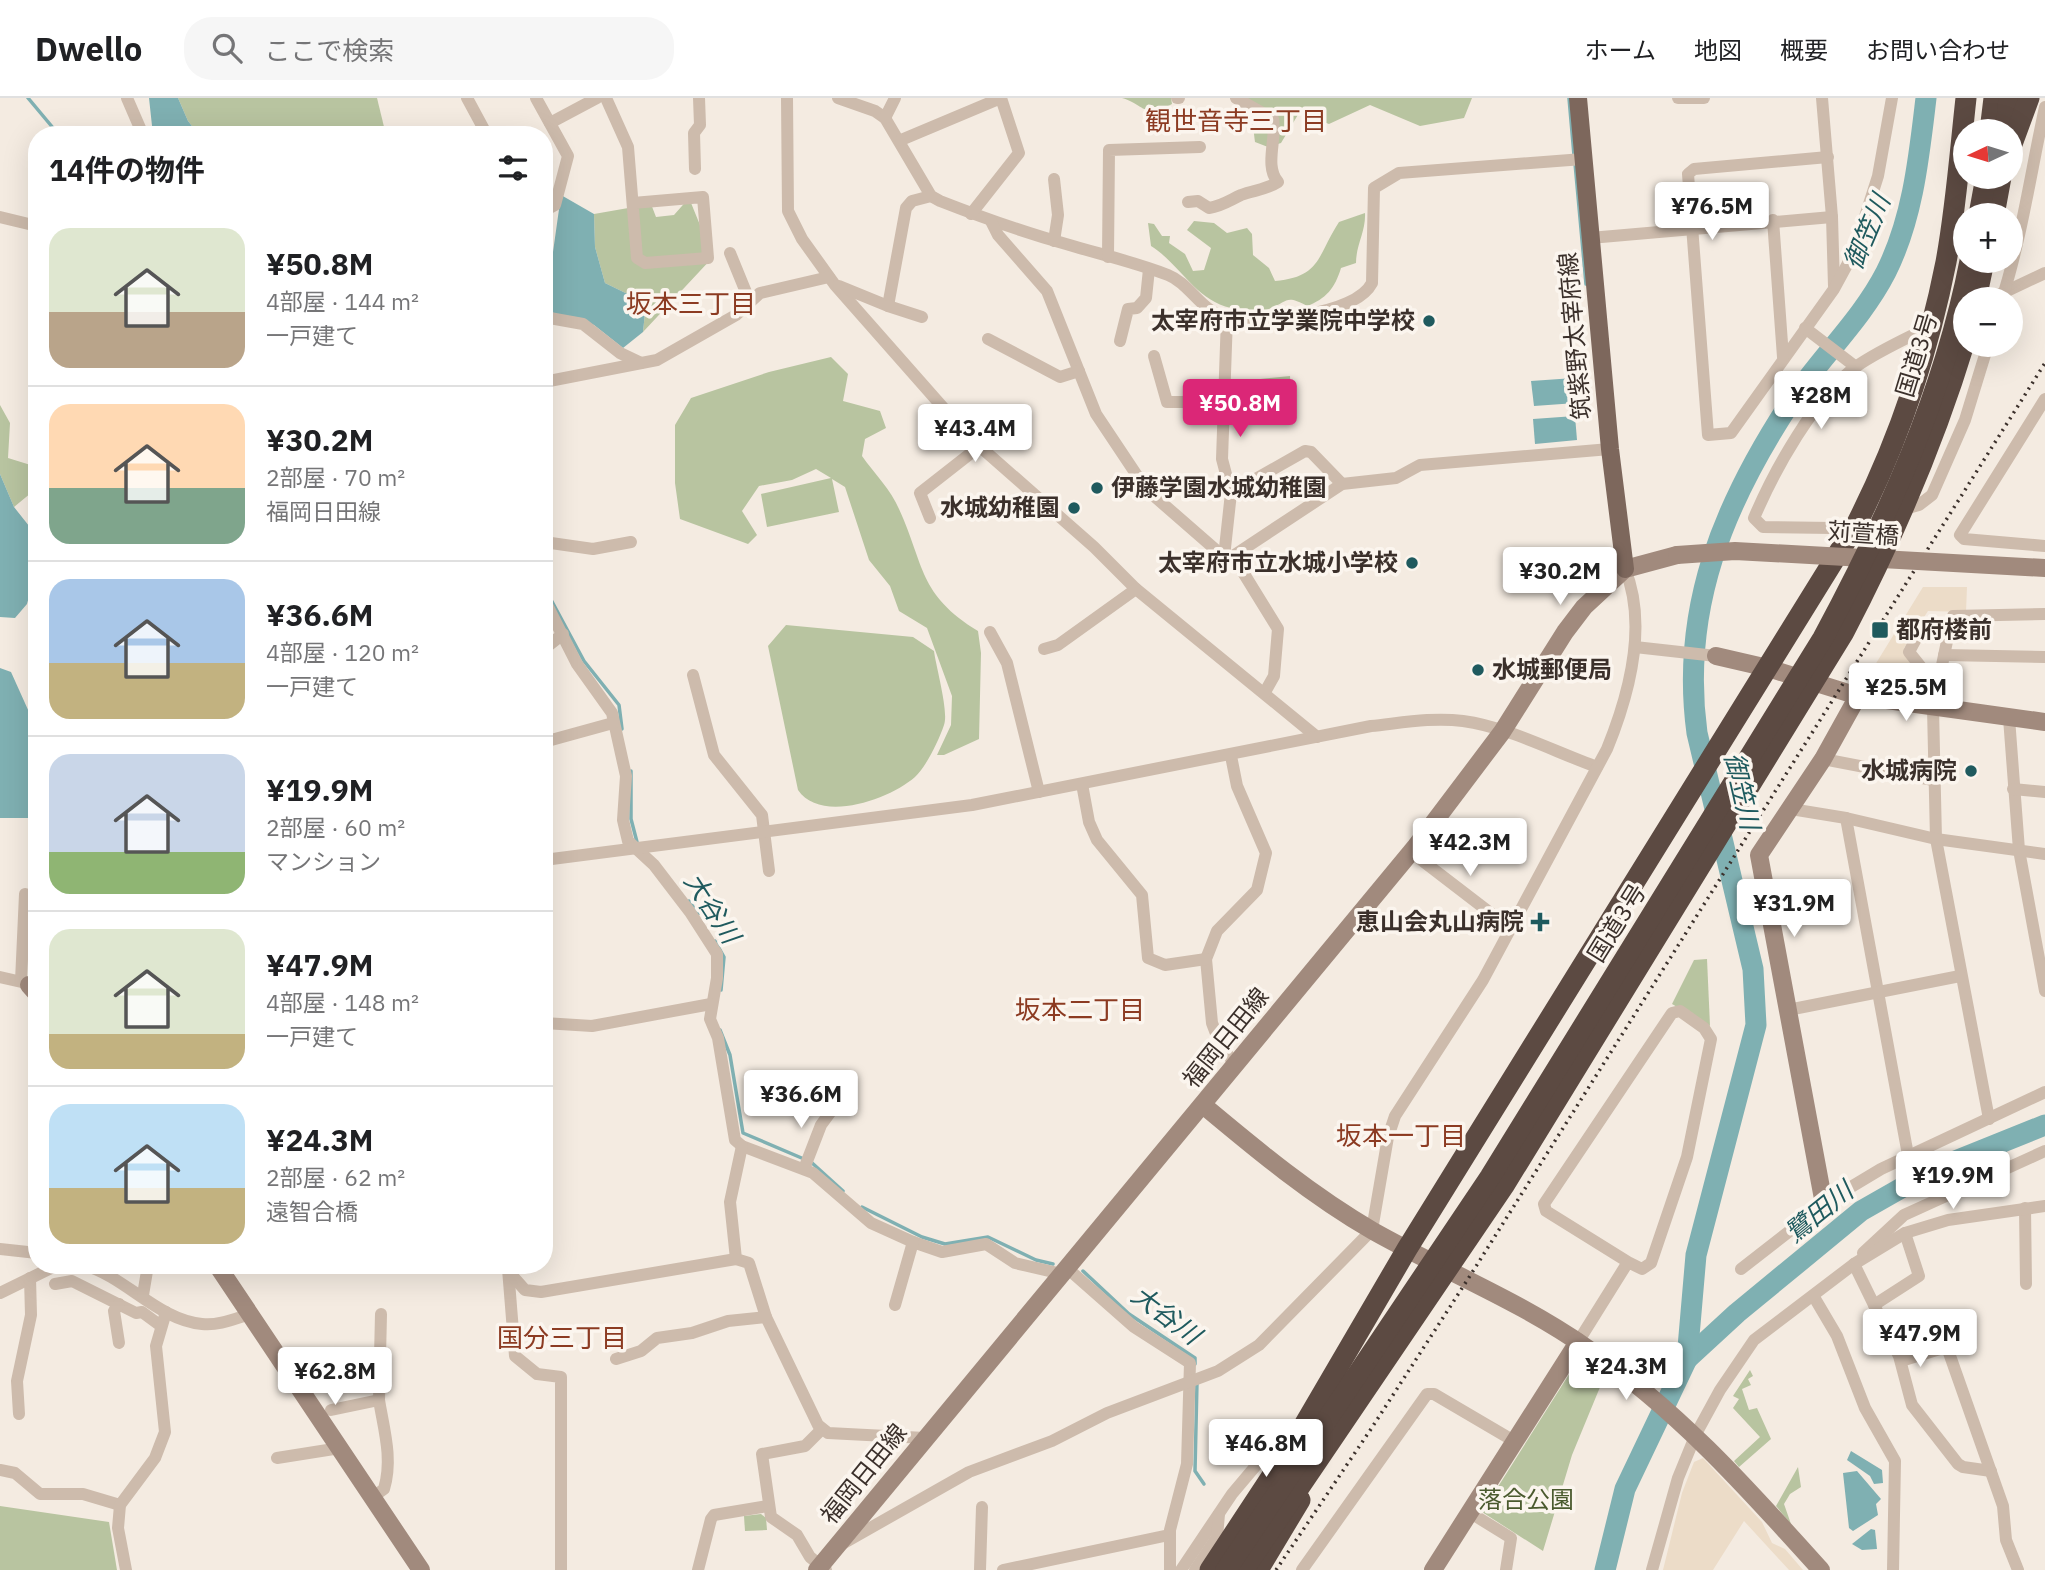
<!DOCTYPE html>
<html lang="ja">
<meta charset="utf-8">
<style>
body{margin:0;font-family:"IBM Plex Sans","Noto Sans JP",sans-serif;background:#f6f6f6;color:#202124;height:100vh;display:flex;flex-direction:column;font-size:26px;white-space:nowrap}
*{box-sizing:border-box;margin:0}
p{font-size:23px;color:#757577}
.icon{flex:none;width:38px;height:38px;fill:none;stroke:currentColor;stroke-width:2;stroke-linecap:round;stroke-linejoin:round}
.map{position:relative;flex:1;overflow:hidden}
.panel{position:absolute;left:28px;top:28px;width:525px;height:1148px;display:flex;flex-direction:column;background:#fff;border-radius:28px;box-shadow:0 7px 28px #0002}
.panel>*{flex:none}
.needle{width:46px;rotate:266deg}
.tools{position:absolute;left:1953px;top:21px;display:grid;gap:14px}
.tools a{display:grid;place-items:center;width:70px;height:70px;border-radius:50%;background:#fff;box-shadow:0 7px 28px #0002;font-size:35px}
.price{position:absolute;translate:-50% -60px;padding:0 16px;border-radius:7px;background:#fff;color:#222;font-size:23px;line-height:46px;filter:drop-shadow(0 2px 4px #0008)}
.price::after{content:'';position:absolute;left:50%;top:42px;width:21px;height:16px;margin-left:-10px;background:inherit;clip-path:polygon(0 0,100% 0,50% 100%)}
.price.selected{background:#db2777;color:#fff}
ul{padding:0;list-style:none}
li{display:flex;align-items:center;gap:21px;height:175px;padding:0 21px}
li+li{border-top:2px solid #e0e0e0}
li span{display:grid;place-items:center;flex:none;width:196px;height:140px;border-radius:21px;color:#555}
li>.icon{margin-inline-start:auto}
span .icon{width:84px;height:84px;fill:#fffc;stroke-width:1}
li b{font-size:30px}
h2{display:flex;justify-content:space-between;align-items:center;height:84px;padding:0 21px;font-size:30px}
header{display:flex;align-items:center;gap:42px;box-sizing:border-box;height:98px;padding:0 35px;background:#fff;border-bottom:2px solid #e0e0e0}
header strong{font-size:33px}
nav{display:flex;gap:38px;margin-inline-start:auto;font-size:24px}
.search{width:490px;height:63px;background:#f6f6f6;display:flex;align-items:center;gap:18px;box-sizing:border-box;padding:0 24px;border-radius:28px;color:#757577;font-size:26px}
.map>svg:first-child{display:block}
.green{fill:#b8c4a0}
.plaza{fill:#ecdcc8}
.water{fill:#7fb0b2}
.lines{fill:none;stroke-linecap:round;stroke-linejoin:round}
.stream{stroke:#7fb0b2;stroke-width:3.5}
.river{stroke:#7fb0b2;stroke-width:21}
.street{stroke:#cdbbac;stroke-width:12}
.secondary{stroke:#a18a7d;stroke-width:18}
.primary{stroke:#7d675c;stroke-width:18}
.highway{stroke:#5c4a42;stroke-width:21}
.rail{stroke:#3b302b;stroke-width:3.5;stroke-dasharray:2 5;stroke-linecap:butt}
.secondary-bridge{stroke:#a18a7d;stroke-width:18}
.highway-bridge{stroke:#5c4a42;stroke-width:21}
.poi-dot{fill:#1f5a5e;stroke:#fbf5ee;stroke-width:2.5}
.labels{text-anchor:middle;stroke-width:7;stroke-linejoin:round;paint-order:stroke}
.poi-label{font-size:24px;font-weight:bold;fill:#3b302b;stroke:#fbf5ee;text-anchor:end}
.street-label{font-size:24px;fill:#3b302b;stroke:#fbf5ee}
.park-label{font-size:24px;fill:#4a5a2e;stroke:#fbf5ee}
.neighbourhood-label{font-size:26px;fill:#8c3b22;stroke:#fbf5ee}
.water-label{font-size:26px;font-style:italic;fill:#1f5a5e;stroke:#fbf5ee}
</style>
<header>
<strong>Dwello</strong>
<div class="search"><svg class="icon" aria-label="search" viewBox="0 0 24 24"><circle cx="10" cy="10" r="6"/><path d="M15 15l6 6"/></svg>ここで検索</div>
<nav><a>ホーム</a><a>地図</a><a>概要</a><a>お問い合わせ</a></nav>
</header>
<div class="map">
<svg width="2045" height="1472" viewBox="0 0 2045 1472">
<rect width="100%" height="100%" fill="#f4ebe1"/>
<g class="green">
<polygon points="178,0 377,0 386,37 199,37 188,23"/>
<path d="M1122 0H1171L1172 6C1142 21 1144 6 1122 0Z"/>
<path d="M1231 0H1472L1464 20 1420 28 1370 7 1329 26 1299 15 1281 45 1268 49 1255 44C1253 23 1250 10 1231 0Z"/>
<polygon points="689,100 713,159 643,234 646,205 605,185 595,149 594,116 651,106 656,119 674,117"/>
<path d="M1365 115C1366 133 1356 147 1356 165L1341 170C1335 190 1326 201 1307 208 1285 196 1288 204 1269 211 1259 215 1240 212 1231 210 1195 202 1181 167 1151 148L1148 125 1154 126 1162 138H1170L1169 145 1185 156 1193 173 1204 172 1211 150 1187 132 1194 123 1214 125 1227 135 1247 130 1252 136 1253 157 1269 170 1275 183C1321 179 1317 158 1339 124Z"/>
<path d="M831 259 848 276 843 303 880 313 886 330 865 341 862 358C874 375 891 392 899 411 925 468 918 496 978 533L981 555 979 641 944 657H937L951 627 952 598 927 530 899 513 890 488 869 462 845 389 832 381 839 414 767 429 761 396 831 380 816 371 792 382 759 388 742 413 757 437 748 446 680 421 675 385V327L691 300 769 274Z"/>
<polygon points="1290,278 1291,296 1253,300 1251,282"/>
<polygon points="1291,305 1293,323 1255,326 1253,308"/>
<polygon points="0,307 10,325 8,360 37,369 37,390 14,409 0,376"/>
<path d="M786 527 913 539 934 553C936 569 949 614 944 627 939 642 926 669 915 679 890 701 821 726 798 692L768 548Z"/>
<polygon points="1707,861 1710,928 1672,906 1694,862"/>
<polygon points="1580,1259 1605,1277 1572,1357 1543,1453 1482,1414"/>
<polygon points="1750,1272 1753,1278 1748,1281 1751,1287 1742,1291 1749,1312 1757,1310 1771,1341 1739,1369 1734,1363 1760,1339 1733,1310 1739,1301 1733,1298"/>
<polygon points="1798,1369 1801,1389 1790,1396 1784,1406 1791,1426 1776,1408"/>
<polygon points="0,1408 109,1424 117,1472 0,1472"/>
<polygon points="761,1416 766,1420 767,1432 745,1433 744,1418"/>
</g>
<g class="plaza">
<polygon points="1923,489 1967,489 1966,514 1928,513 1904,550 1926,585 1924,596 1913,600 1859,593"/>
<polygon points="1703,1360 1762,1424 1772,1445 1785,1451 1803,1472 1789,1472 1744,1423 1713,1472 1663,1472 1682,1395 1694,1364"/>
</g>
<g class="water">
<polygon points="149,0 178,0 188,23 199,37 153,37"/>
<polygon points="561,97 594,116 595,149 605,185 646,205 643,234 623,250 594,227 544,212 544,164 553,154"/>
<polygon points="1574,280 1576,305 1534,308 1531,283"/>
<polygon points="1575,318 1577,342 1535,346 1533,321"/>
<polygon points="0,376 14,409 33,433 33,484 27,506 15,520 0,519"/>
<polygon points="0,570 11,574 29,614 37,620 37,720 0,720"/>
<polygon points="1851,1353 1882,1372 1883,1385 1874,1386 1870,1378 1847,1362"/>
<polygon points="1857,1373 1881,1401 1876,1406 1878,1417 1853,1433 1849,1430 1843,1375"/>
<polygon points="1871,1431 1875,1432 1877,1451 1862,1452 1852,1446"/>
</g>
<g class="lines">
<g class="stream">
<polyline points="28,0 59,37"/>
<polyline points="1569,0 1574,57"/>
<polyline points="1575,65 1586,186"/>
<polyline points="544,456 549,498 584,563 619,607 622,631"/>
<polyline points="631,673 631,721 637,744"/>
<polyline points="689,803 698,816"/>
<polyline points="715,843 724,859 721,892"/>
<polyline points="720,932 730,957 743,1035 811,1064 843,1093"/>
<polyline points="862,1109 922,1139 945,1146 988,1139 1036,1162 1053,1166"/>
<polyline points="1083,1173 1129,1216 1195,1260 1195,1266"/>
<polyline points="1197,1284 1195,1373 1204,1386"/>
</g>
<g class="river">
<polyline points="1687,1261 1737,1215 1861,1113 1933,1072 2045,1027"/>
<path d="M1605 1472 1625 1391 1687 1261 1696 1157 1756 927 1753 871 1697 635C1680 510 1724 405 1792 302 1821 259 1862 221 1886 174 1913 120 1919 59 1926 0"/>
</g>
<g class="street">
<polyline points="127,0 143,37"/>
<polyline points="467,0 487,37"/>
<polyline points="536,0 568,58 555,107 544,113"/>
<polyline points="606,0 628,49 637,160 645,165 708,160 703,99 633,105"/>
<polyline points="787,0 788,113 802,141 835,187 969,339 1094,449 1136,491 1317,639"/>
<path d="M838 0 875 13 885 20 931 98 940 103C981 119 1023 134 1066 146 1099 156 1135 164 1168 177 1191 186 1201 215 1228 219 1262 225 1355 218 1372 185L1374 90 1399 75 1583 61"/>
<polyline points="1177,0 1179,0"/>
<polyline points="1678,0 1704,0"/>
<polyline points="1822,0 1832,119 1834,188"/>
<polyline points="885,20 895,0"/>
<polyline points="550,25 597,0"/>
<polyline points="901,42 1001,0 1019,55 971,116"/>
<polyline points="1828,59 1694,71 1688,76 1708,337 1731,335 1834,191 1853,156 1878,78 1892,0"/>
<polyline points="695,71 694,35 700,27 699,0"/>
<path d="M1188 104 1198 103 1209 110C1222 108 1230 102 1241 97 1254 92 1266 92 1278 84 1264 68 1277 41 1273 21L1236 0"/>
<polyline points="0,119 37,128"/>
<polyline points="1773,122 1783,259"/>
<polyline points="991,123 998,137 1047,193 1096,316 1146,391 1224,459 1233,458 1278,531 1274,578 1265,594"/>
<polyline points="1590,140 1832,119"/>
<polyline points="1054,143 1058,117 1054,81"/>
<polyline points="730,155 750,204"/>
<polyline points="1108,159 1109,52 1200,49"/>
<polyline points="839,188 888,208 906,110 912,103 931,98"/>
<polyline points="1990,201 2045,175"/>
<path d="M2002 201C2022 138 2031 73 2045 9"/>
<polyline points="888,208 922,219"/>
<polyline points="544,219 583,226 620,255 641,265"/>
<polyline points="1805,230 1856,269"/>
<polyline points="988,241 1060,279 1079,273"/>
<polyline points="1120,243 1128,211 1137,210 1146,200 1149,171"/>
<polyline points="1154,258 1167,304 1224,304"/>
<polyline points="544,284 657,262 736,217 760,195 829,179"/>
<polyline points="2045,301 1960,437 1964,441 2045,448"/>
<polyline points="1231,395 1305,353 1311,354 1342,386"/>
<polyline points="1901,412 1919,407 1932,397 1965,322 1988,247"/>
<polyline points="930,420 920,395 980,348"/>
<path d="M1833 430 1763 429 1754 420C1774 373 1815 298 1857 268 1880 252 1908 240 1933 227"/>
<polyline points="544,444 593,451 631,444"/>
<polyline points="1233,458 1342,386 1396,380 1420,367 1610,351"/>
<polyline points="1224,459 1231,395 1222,361 1227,219"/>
<polyline points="544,501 577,566 612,615 626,678 623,722 628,743 654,767 690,814 717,856 717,880 710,921 718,940 735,1042 742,1048 813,1075 871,1125 913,1144 942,1154 986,1146 1015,1165 1062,1176"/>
<polyline points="1950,529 1953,518 2045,516"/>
<polyline points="990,534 1007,565 1039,694"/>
<polyline points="1635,549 1716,558"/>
<polyline points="544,551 563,536"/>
<polyline points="1044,551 1058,547 1136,491"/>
<polyline points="1944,557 2045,559"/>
<polyline points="693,577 714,657 762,717 769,773"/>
<polyline points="1936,588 1909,554 1924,526 1950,529 1933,610 1936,741 1989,1021"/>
<polyline points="2009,620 2019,752 2045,893"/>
<polyline points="544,644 613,625"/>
<polyline points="1231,658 1237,688 1266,755 1257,792 1217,833 1206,861 1212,925 1220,946 1236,968"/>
<polyline points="1823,661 1933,682"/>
<polyline points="1082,686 1089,724 1097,742 1142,797 1148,860 1165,867 1206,861"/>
<polyline points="2013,691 2045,694"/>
<polyline points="1791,711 1846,720 1936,741 2045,756"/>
<polyline points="1846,720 1908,1057"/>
<polyline points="1411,754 1510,830"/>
<path d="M544 762 972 707 1371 628C1401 625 1432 619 1463 623 1508 629 1555 654 1597 669"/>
<polyline points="0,879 26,885"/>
<polyline points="21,883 25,796"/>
<polyline points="1788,912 1960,878"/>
<polyline points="544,925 592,928 711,906"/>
<polyline points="742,1048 730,1104 736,1161 749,1165 766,1219 818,1327 828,1335 925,1340"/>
<polyline points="804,1071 821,1027 832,1012"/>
<polyline points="2025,1110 2026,1186"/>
<polyline points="0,1151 37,1155"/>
<polyline points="1863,1155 1904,1117 2045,1053"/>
<polyline points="1854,1166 1899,1258 1912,1307 1958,1366 1963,1369 1991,1373"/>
<path d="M84 1167C126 1179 158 1222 202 1226 218 1228 234 1221 250 1216"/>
<polyline points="1067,1170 1134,1229 1190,1265 1187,1366 1170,1432 1170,1472"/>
<polyline points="508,1171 515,1258 537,1276 561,1279 561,1472"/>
<polyline points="1741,1171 1831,1101 1881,1071 2045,994"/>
<polyline points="509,1174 525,1192 541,1194 736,1161"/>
<polyline points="55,1186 72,1183 136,1215 142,1214 161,1228"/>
<polyline points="0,1195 57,1167"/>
<polyline points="143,1197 148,1167"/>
<polyline points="1814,1199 1837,1238 1865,1310 1895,1363 1893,1472"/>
<polyline points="119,1206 114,1213 119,1245"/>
<polyline points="895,1207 913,1144"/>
<polyline points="1874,1207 1919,1178 1905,1135"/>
<polyline points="1578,1244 1628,1164 1546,1113 1544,1106 1672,915 1680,913 1704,930 1711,941 1687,1059 1651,1165 1642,1171 1628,1164"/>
<polyline points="616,1261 641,1253 657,1240 692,1235 728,1223 766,1219"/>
<polyline points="1901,1263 1943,1250 1948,1252 2003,1408 2006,1442 2018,1472"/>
<polyline points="331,1312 379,1302 381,1216"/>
<polyline points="19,1316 17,1283 31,1217 30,1180"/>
<polyline points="821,1332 805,1348 762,1356 771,1419 797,1437 810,1459 826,1472"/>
<polyline points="277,1360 340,1350"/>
<polyline points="0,1372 15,1375 40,1396 83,1396 120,1407"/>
<path d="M373 1399 384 1391C393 1361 384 1332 379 1302"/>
<polyline points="1469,1414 1511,1440 1506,1472"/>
<path d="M842 1446 969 1374 1052 1343 1107 1315 1218 1273 1259 1247 1372 1132 1388 1039 1395 1018 1483 882 1607 651C1629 597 1648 527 1625 471"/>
<polyline points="126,1472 118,1430 120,1407 155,1360 165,1334 156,1248 166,1214"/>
<polyline points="698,1472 711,1421 714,1417 768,1408"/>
<polyline points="980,1472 982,1409"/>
<polyline points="1003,1472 1169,1437"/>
<polyline points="1181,1472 1232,1396 1275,1345 1293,1346"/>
<polyline points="1195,1472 1217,1439 1219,1416"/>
<polyline points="1302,1472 1427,1296 1434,1296 1514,1343"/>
<polyline points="1652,1472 1678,1380 1696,1336 1720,1292 1754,1242 1854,1166 1905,1135 1948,1122 2045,1108"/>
</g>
<g class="secondary">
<polyline points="1716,558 1768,570 1858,598 2045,624"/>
<polyline points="29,887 37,896"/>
<path d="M1203 1007C1258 1053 1311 1097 1373 1133 1444 1173 1520 1203 1587 1250 1678 1312 1748 1391 1821 1472"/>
<polyline points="1824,1106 1759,757 1823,661 1858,598"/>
<polyline points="217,1167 421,1472"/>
<polyline points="817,1472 1416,748 1502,634 1565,534 1584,509 1625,471 1677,457"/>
<polyline points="1433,1472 1578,1244"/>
</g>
<polyline class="primary" points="1578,0 1610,351 1625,471"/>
<g class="highway">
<polyline points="1990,33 1994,0"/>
<polyline points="2006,33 2009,0"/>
<polyline points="2011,49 2029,0"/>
<polyline points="1994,117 2001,79"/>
<polyline points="1976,201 1984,163"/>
<path d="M1210 1472 1293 1346 1407 1151 1857 425C1899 342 1928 255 1946 164 1956 110 1960 54 1966 0"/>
<polyline points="1258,1472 1300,1402"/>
</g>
<polyline class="rail" points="1276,1472 1371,1331 1468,1181 2045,265"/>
<polyline class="secondary-bridge" points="1677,457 1735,453 2045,470"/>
<g class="highway-bridge">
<polyline points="1979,117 1986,79"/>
<path d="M1246 1468 1505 1086 1844 534C1893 440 1934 345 1965 243"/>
<path d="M1226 1472 1490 1079 1823 540C1887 421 1944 296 1970 163"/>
</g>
</g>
<g class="poi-dot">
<circle cx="1429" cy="223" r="7"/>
<circle cx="1097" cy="390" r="7"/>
<circle cx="1074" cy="410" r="7"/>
<circle cx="1412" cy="465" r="7"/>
<rect x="1871" y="523" width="18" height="18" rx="3.5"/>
<circle cx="1478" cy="572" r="7"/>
<circle cx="1971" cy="673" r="7"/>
<path d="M1536.5 813.5h7v7h7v7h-7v7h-7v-7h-7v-7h7z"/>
</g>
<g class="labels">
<g class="poi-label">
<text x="1415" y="231">太宰府市立学業院中学校</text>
<text x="1111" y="398" text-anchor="start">伊藤学園水城幼稚園</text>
<text x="1060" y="418">水城幼稚園</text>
<text x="1398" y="473">太宰府市立水城小学校</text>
<text x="1896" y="540" text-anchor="start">都府楼前</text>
<text x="1492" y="580" text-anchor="start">水城郵便局</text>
<text x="1957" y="681">水城病院</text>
<text x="1524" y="832">恵山会丸山病院</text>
</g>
<g class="street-label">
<text transform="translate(1575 238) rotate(-95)" y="8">筑紫野太宰府線</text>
<text transform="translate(1917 257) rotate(-73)" y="8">国道3号</text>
<text transform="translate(1863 436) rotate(4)" y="8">苅萱橋</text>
<text transform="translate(1617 825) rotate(-58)" y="8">国道3号</text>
<text transform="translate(1226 940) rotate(-51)" y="8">福岡日田線</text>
<text transform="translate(864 1376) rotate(-51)" y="8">福岡日田線</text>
</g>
<g class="park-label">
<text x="1526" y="1410">落合公園</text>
</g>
<g class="neighbourhood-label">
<text x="1236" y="32">観世音寺三丁目</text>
<text x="691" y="215">坂本三丁目</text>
<text x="1080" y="921">坂本二丁目</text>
<text x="1401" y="1047">坂本一丁目</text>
<text x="562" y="1249">国分三丁目</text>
</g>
<g class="water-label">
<text transform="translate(1867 134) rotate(-67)" y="9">御笠川</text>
<text transform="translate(1742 693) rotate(77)" y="9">御笠川</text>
<text transform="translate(712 810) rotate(57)" y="9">大谷川</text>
<text transform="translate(1819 1114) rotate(-39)" y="9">鷺田川</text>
<text transform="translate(1166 1217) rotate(37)" y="9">大谷川</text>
</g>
</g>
</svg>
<div class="tools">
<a><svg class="needle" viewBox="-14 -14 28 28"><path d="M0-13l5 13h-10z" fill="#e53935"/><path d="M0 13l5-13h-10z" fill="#757577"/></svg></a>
<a>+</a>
<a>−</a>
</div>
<b class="price" style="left:1712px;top:144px">¥76.5M</b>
<b class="price" style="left:1821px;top:333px">¥28M</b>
<b class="price selected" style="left:1240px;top:341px">¥50.8M</b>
<b class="price" style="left:975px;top:366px">¥43.4M</b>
<b class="price" style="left:1560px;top:509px">¥30.2M</b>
<b class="price" style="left:1906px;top:625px">¥25.5M</b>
<b class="price" style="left:1470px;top:780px">¥42.3M</b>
<b class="price" style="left:1794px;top:841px">¥31.9M</b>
<b class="price" style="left:801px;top:1032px">¥36.6M</b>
<b class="price" style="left:1953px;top:1113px">¥19.9M</b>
<b class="price" style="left:1920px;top:1271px">¥47.9M</b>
<b class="price" style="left:1626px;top:1304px">¥24.3M</b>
<b class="price" style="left:335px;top:1309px">¥62.8M</b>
<b class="price" style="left:1266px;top:1381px">¥46.8M</b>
<section class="panel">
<h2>14件の物件<svg class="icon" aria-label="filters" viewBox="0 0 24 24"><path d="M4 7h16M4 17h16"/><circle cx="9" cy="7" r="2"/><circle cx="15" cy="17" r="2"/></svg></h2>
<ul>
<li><span style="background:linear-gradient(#dfe7d0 60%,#b9a48a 0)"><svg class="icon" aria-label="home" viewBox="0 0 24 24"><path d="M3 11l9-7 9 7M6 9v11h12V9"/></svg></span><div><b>¥50.8M</b><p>4部屋 · 144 m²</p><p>一戸建て</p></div></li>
<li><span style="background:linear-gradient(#ffd9b3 60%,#7fa58c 0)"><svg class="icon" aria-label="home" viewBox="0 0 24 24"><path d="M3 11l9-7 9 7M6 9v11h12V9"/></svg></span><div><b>¥30.2M</b><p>2部屋 · 70 m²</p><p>福岡日田線</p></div></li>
<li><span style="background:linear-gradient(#a9c7e8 60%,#c2b280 0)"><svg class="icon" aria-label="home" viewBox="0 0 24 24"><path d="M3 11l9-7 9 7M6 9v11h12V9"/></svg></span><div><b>¥36.6M</b><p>4部屋 · 120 m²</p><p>一戸建て</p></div></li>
<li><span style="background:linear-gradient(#c9d6e8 70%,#8fb573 0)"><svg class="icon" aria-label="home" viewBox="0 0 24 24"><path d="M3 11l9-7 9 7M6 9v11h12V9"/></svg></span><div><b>¥19.9M</b><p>2部屋 · 60 m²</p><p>マンション</p></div></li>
<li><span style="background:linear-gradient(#dfe7d0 75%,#c2b280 0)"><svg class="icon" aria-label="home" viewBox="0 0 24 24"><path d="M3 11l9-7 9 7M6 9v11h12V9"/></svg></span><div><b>¥47.9M</b><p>4部屋 · 148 m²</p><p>一戸建て</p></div></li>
<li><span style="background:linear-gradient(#bfe0f5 60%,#c2b280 0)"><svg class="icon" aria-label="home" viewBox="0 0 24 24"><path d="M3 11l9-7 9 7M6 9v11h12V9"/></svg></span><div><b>¥24.3M</b><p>2部屋 · 62 m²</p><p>遠智合橋</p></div></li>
</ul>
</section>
</div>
